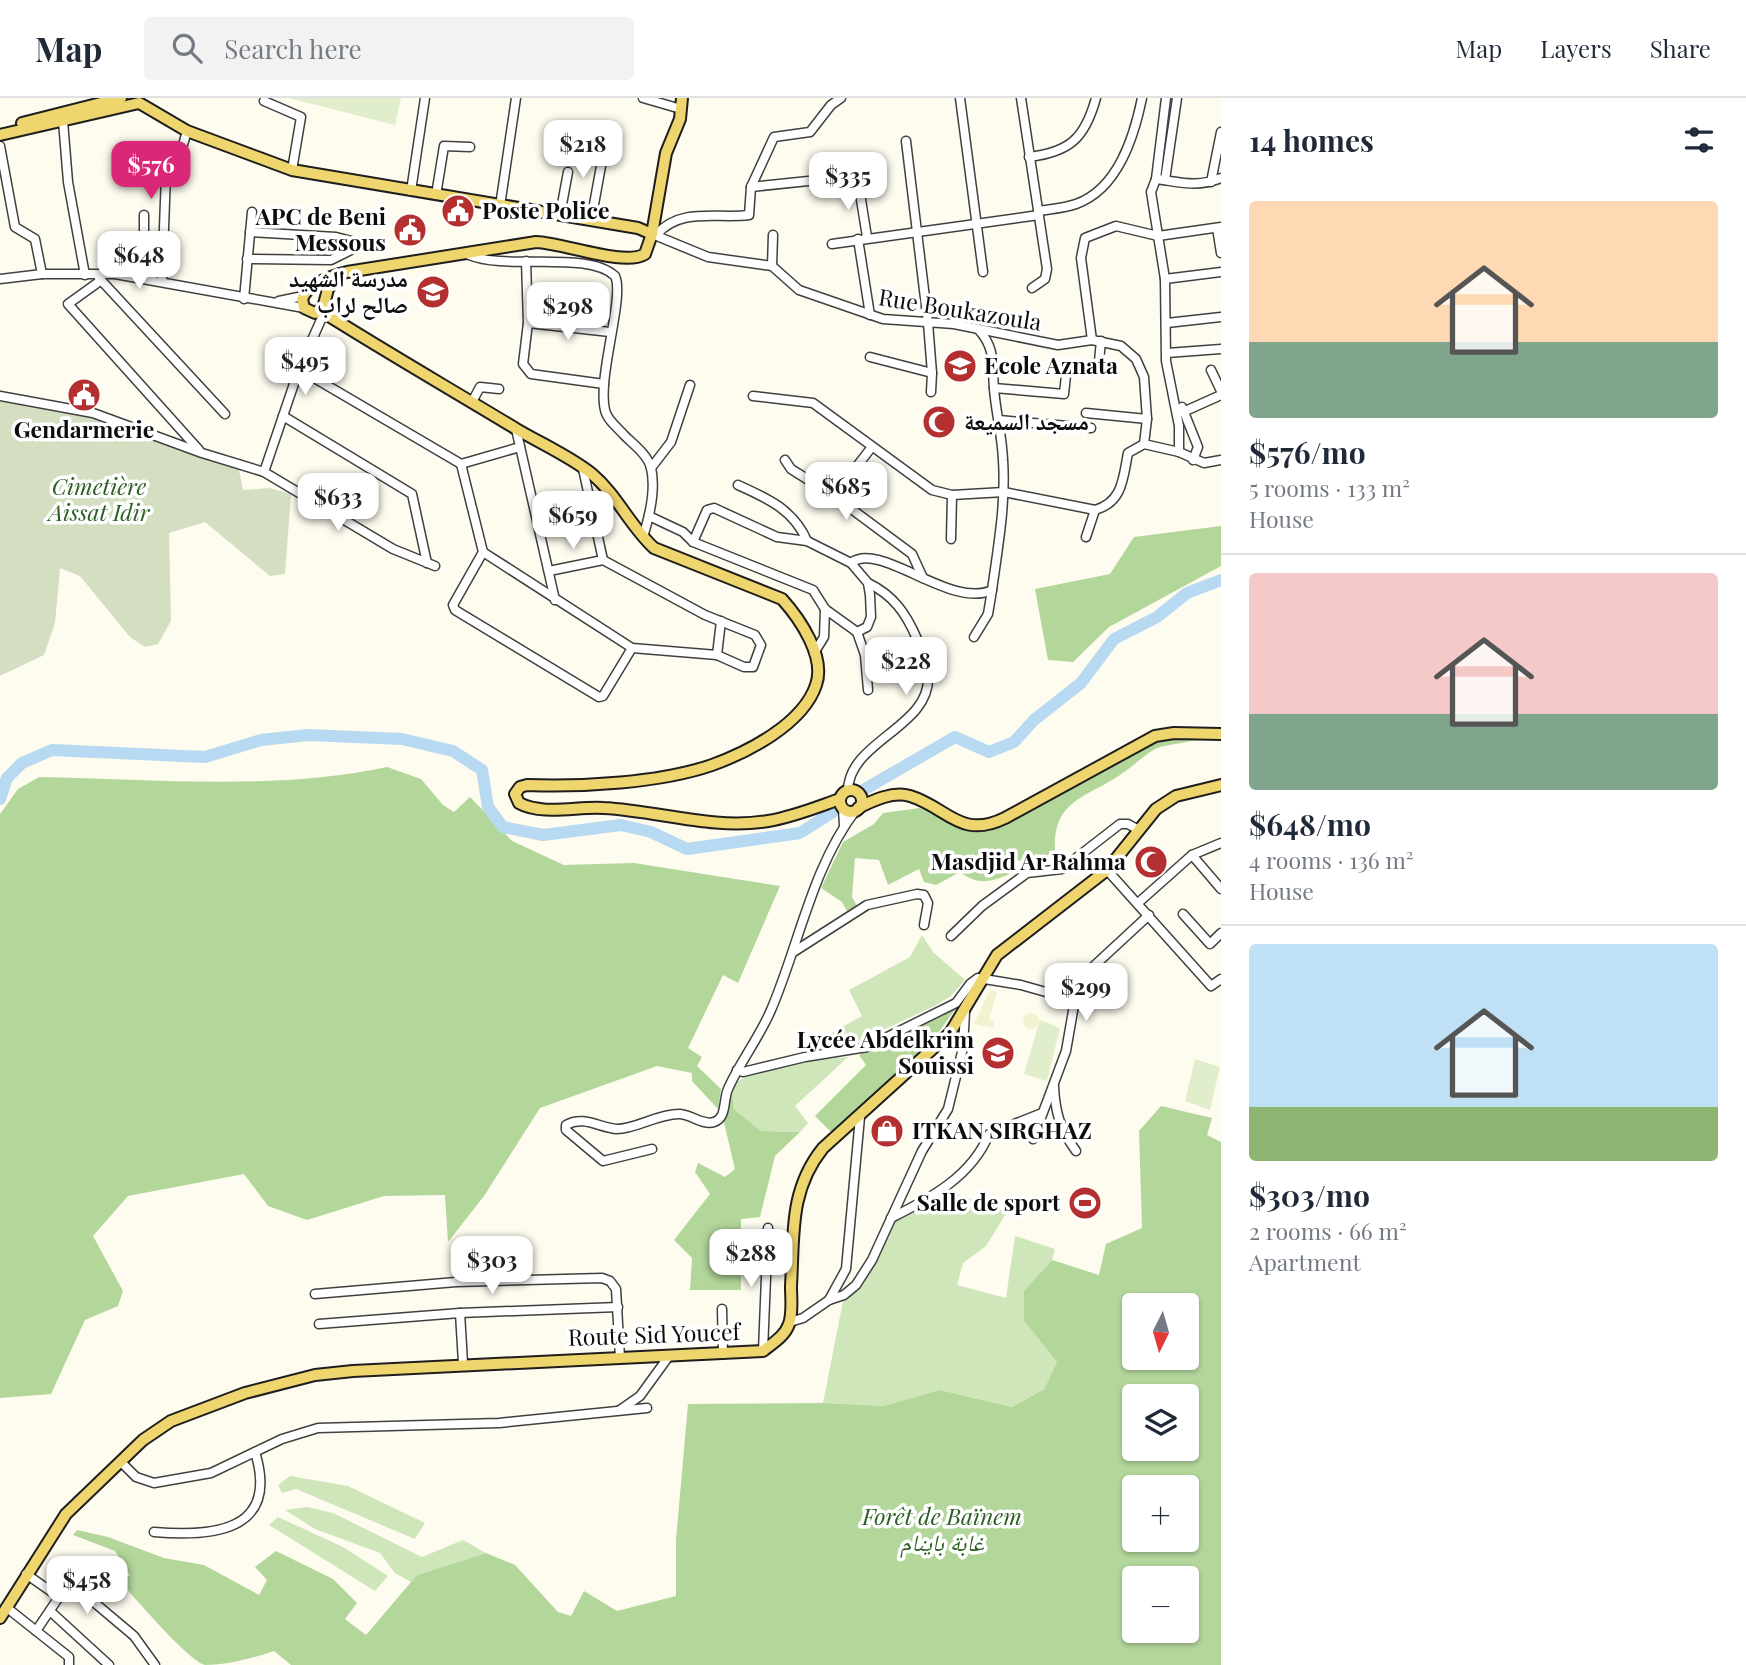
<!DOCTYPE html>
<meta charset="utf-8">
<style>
body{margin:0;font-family:"Playfair Display","Noto Naskh Arabic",serif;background:#f2f2f3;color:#1f2937;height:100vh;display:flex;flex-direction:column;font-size:26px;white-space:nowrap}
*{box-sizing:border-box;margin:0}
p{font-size:23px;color:#747a83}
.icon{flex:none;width:38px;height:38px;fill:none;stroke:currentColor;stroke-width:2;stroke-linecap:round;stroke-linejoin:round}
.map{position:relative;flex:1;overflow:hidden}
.drawer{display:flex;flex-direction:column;background:#fff;width:525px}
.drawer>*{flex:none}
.needle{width:46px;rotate:185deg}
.buttons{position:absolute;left:1122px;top:1195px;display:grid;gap:14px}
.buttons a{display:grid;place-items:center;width:77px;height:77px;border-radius:7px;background:#fff;box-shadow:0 2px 5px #0004;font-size:35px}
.price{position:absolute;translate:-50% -60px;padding:0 16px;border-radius:14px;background:#fff;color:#222;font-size:23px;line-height:46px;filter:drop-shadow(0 2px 4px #0008)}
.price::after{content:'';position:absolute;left:50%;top:42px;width:21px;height:16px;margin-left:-10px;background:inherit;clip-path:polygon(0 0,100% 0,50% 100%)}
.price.active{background:#db2777;color:#fff}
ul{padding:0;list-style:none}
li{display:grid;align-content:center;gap:14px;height:371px;padding:0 28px}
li+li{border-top:2px solid #e0e1e3}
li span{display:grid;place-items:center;height:217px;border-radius:7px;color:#555}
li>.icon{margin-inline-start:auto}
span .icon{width:126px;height:126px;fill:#fffc;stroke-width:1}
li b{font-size:30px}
h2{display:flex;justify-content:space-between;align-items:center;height:84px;padding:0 28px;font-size:30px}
header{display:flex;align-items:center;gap:42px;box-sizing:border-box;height:98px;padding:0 35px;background:#fff;border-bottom:2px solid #e0e1e3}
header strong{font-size:33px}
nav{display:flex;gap:38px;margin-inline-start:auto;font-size:24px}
.search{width:490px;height:63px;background:#f2f2f3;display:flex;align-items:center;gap:18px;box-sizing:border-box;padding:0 24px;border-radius:7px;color:#747a83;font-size:26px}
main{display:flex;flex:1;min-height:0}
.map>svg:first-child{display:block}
.farmland{fill:#f2f1d0}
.green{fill:#cfe6bb}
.forest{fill:#b3d69b;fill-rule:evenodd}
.cemetery{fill:#d4dec1}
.pitch{fill:#e1eecc}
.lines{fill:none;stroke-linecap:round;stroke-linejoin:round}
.river{stroke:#b7d9f2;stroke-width:12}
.minor-casing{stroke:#404040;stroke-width:11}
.major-casing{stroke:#1e1e1e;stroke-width:14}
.minor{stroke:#fff;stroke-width:8}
.major{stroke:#efd56e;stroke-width:10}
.labels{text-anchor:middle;stroke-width:7;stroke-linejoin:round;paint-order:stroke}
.poi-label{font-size:23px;font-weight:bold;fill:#0d0d0d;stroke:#fff;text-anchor:end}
.street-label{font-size:23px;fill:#0d0d0d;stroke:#fff}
.park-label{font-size:23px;font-style:italic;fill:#2c6022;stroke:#fff}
</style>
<header>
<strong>Map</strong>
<div class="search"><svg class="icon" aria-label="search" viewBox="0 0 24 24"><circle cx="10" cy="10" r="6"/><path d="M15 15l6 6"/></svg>Search here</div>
<nav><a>Map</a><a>Layers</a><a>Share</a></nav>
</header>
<main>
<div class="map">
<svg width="1221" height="1567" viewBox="0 0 1221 1567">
<rect width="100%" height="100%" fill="#fefbef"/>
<g class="farmland">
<polygon points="990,892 997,894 989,922 994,924 993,930 974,926"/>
<circle cx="1031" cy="923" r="8"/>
</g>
<g class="green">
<polygon points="922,837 933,854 965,882 951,898 935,908 854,945 803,951 862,918 849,892 910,859"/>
<polygon points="848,959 795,1008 808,1025 800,1034 761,1033 734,1011 731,987 744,980 743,977 803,963"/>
<path d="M948 1093 1007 1114 986 1148 963 1165 957 1187 1006 1200 1015 1138 1055 1151 1052 1162 1024 1193V1223L1057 1264 1044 1291 1012 1309 940 1292 883 1308 823 1305 843 1203C871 1185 881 1153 894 1123L923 1109Z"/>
<polygon points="290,1378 348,1388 425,1425 415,1441 296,1391 282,1395 278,1387"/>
<polygon points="307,1409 333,1415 422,1459 463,1442 486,1455 417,1477 411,1484 395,1475 380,1455 315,1431 285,1412"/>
<polygon points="278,1419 343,1449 388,1478 375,1493 269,1427"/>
</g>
<g class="forest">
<polygon points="1221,428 1221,468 1109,529 1073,564 1048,562 1035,491 1110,476 1134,439"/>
<path d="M1172 641H1197C1184 646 1166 646 1155 651 1143 658 1132 669 1120 677 1086 700 1053 702 1055 752L1044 760 1008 764 1012 775C991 784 979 788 960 774L936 787 924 784 919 771 888 787 879 762 855 760 852 799 858 810 848 815 842 804 821 790 843 744 874 726 883 715 920 710 967 733H989L1018 720 1146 646Z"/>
<path d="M387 669 421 681 443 707 454 714 470 699 512 743 564 767 634 765 780 788 738 885 723 877 688 950 702 959 697 968 721 991 718 1011 692 983V975L657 968 540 1010 484 1098 448 1144 445 1097 384 1098 307 1122 268 1108 244 1076 128 1098 93 1138 123 1193 118 1208 85 1222 51 1296 0 1300V716L18 691 39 679C154 681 274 693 387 669Z"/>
<polygon points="972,888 936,938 831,1034 815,1018 866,967 859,957 947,914"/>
<polygon points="731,987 734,1011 761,1033 800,1034 775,1058 760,1119 741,1121 741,1192 690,1192 692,1160 674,1142 710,1096 695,1074 698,1065 725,1079 735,1071 722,1016"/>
<path d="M1161 1008 1212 1020 1207 1037 1221 1044V1567H291L274 1553C253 1560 228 1567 205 1567 187 1562 135 1499 119 1483L130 1477 115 1453 73 1437 77 1432 108 1439 164 1460 204 1467 259 1497 267 1482 255 1469 276 1453 333 1481 357 1505 345 1521 366 1537 417 1477 486 1455 515 1467 558 1514 571 1518 584 1493 617 1513 676 1498V1442L688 1306 823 1305 883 1308 940 1292 1012 1309 1044 1291 1057 1264 1024 1223V1193L1052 1162 1099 1177 1106 1146 1142 1130 1139 1033ZM1134 1208H1186V1260H1134ZM1134 1298H1186V1351H1134ZM1134 1390H1186V1442H1134ZM1186 1480V1533H1134V1480Z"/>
</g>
<polygon class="cemetery" points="0,301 90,317 239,372 243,392 270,390 291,396 285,476 270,478 205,424 169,435 171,523 158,546 145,549 130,539 80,478 60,470 55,525 44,557 0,578"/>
<g class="pitch">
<polygon points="289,0 401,0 395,27"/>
<polygon points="1040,922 1060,930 1047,983 1024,976"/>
<polygon points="1195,961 1220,969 1210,1012 1185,1003"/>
</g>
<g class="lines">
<g class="river">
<polyline points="865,691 955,639 989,654 1014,644 1034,622 1081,585 1114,541 1157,519 1187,495 1221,482"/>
<polyline points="0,701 7,680 22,665 52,652 205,659 261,642 308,637 402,641 453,653 482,672 488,709 503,729 543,737 621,727 651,734 687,751 800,735 833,714"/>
</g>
<defs>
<g id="minor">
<polyline points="643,0 681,11"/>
<polyline points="960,0 983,174"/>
<polyline points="1021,0 1047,171 1045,181 1032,190"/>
<polyline points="264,3 301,19 292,72"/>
<polyline points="63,23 68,84 85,177"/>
<polyline points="906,43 928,225 932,275 931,294"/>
<polyline points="0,48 15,129 35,141 42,176"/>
<path d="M1029 59C1070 54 1085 40 1096 0"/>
<polyline points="1156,81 1166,0"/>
<polyline points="1165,82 1177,0"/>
<polyline points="858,83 867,139"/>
<polyline points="1211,84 1221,34"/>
<polyline points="751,89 818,82"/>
<polyline points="411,93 425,0"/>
<polyline points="436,97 444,48 470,49"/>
<polyline points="500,108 516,0"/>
<path d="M1039 113C1051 111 1065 110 1076 106 1118 91 1134 39 1142 0"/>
<polyline points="560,117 568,74"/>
<polyline points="591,123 605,46"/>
<polyline points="1217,130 1221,155"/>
<polyline points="652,136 708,159 772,168 799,192 883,221 954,226 1058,247 1092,242 1121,248 1136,261 1144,279 1147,321 1144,346 1179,354 1204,365 1221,362"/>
<path d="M657 136C681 109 717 121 749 117L751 89 774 39 810 34 831 7 841 0"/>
<polyline points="858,141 870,217"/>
<polyline points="832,146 1039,117"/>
<path d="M469 157C508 173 587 152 615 178 625 199 597 279 605 312 607 322 618 330 624 337 633 346 648 357 651 370 656 391 649 420 643 439"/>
<polyline points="247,161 331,162 359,148 359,145 336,139 250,134"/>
<polyline points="526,163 528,225 523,266 531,276 604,286"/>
<polyline points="772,168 773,137"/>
<polyline points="99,180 225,316"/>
<polyline points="144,180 144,117"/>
<polyline points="0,181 42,176 115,176 304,210"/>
<polyline points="1165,181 1221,174"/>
<polyline points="100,183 68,206 199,352"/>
<polyline points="162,184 166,76 178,64 187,33"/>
<polyline points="244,201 252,114"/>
<polyline points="279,203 303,198"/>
<polyline points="528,225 610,234"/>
<polyline points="1167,225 1221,219"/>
<polyline points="1092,242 1081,160 1085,140 1116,128 1158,138 1221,129"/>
<polyline points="1167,255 1221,251"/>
<polyline points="870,259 932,275"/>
<polyline points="1099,263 1101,243"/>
<polyline points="299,271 461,366 483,454 453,507 455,512 599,599 603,598 632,550"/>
<polyline points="1211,272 1221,293"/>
<polyline points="994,290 1064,296 1066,277"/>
<polyline points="0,298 93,315 202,355 264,374 393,451 435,468"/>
<path d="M753 298 813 305 932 392 952 397 1004 394 1095 412C1123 404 1123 380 1128 355L1144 346"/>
<polyline points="472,304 480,289 499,291"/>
<polyline points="1182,309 1198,349 1193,362"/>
<polyline points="1183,314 1221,297"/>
<polyline points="1086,315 1147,321"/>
<polyline points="283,318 412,396 427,465"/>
<polyline points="999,322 1091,330"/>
<polyline points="516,331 555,502"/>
<path d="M1179 354V328L1166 263 1165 181 1151 94 1156 81C1180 84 1197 90 1221 80"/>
<polyline points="785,362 791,371 834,398 912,456 923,480"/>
<polyline points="461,366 520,349"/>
<polyline points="651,370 671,344 690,287"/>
<polyline points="264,374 299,271 324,215"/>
<path d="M738 387C767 400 794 412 807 443"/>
<polyline points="834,398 871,350"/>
<polyline points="649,418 683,434 693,444 813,492 825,511"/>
<polyline points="1086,439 1095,412"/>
<polyline points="951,441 952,397"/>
<polyline points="693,444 707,412 714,410 777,439 807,443 851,465 868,485 870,497 871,519 867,529 857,534 825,511 824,539 814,555"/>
<polyline points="483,454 632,550 717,557 744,569 753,569 761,547 755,537 705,517 603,462 583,371"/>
<path d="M851 465C880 442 951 512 992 492 998 449 1006 405 1003 362 1002 338 996 315 994 291 992 267 996 250 978 231"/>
<polyline points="549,473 603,462"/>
<polyline points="857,534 865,557 868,592"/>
<polyline points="974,539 988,516 992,492"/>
<polyline points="717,557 721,523"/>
<path d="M848 693C848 643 932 629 928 577 927 564 921 552 917 541 906 515 893 497 868 485"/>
<polyline points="843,710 844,728"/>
<polyline points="1192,757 1221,791"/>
<polyline points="1107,772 1211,888 1221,881"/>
<polyline points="1138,805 1192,757 1221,745"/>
<polyline points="1183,816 1210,846 1221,835"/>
<polyline points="951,838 982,808 1027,775 1062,771 1120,726 1128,726 1137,731"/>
<polyline points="795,853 867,807 917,796 924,797 928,805 924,827"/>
<polyline points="737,972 743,974 805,959 867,949 956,905 970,886 978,880 1021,887 1074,902"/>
<path d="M1054 988C1055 1014 1060 1031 1076 1053"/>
<polyline points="1033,1041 1066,953 1077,890 1082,879 1149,817"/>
<path d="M652 1051 603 1063 566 1032V1027C584 1017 600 1030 617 1031 636 1031 657 1016 679 1016 691 1016 703 1028 714 1024 727 1020 723 1002 728 991 740 964 759 940 771 912 799 847 812 769 856 712"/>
<path d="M891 1120C931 1100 972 1078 989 1036L1042 1015"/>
<polyline points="315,1196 456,1184 602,1180 610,1183 616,1191 620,1260"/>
<polyline points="829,1202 846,1171 860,1019"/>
<polyline points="722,1211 723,1256"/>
<polyline points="460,1215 463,1265"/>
<polyline points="790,1224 803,1220 829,1202 844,1197 856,1187 872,1162 922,1053 948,1011 963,950 965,914"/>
<polyline points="319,1226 460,1215 618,1209"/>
<polyline points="763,1253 768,1130"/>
<polyline points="620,1312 640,1298 669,1258"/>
<polyline points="121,1364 136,1379 154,1385 211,1375 282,1341 318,1330 499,1325 647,1310"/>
<path d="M154 1434C212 1439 280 1434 255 1354"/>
<polyline points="26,1476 59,1499 83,1495 134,1538 155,1567"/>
<polyline points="6,1509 69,1559 69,1567"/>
<polyline points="50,1513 109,1567"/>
<polyline points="36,1533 59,1499"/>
</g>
<g id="major">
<path d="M141 6 187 33 292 72 638 130 652 136 645 156C625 169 564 145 536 144L347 174C331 178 308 186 302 201L304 210 315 215 323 210 328 191 339 176"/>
<polyline points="22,25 121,0"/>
<polyline points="0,37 139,5"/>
<polyline points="652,136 666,55 680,21 682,0"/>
<path d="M321 213C386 254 452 292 518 332 542 346 571 359 592 376 617 397 630 428 654 450L782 501C800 521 826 559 816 587 803 626 748 654 712 667 660 685 582 689 527 687L520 689 515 696 519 705C543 718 578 708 604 710 659 713 713 732 768 723 793 719 817 709 840 701"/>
<circle cx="851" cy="703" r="11"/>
<path d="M858 710C874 702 893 693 910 698 947 709 960 742 1005 720L1155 638 1174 635 1221 636"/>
<path d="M0 1520 66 1416 143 1342 171 1323 245 1295 315 1277 353 1273 763 1253C773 1245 785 1238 789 1226 793 1215 791 1200 791 1188 794 1137 789 1092 823 1050L950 935 997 857 1107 772 1156 711 1176 698 1221 687"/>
</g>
</defs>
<use href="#minor" class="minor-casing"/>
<use href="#major" class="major-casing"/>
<use href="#minor" class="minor"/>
<use href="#major" class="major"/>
</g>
<defs>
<symbol id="civic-disc" viewBox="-11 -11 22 22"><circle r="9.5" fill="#b42f30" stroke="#fff"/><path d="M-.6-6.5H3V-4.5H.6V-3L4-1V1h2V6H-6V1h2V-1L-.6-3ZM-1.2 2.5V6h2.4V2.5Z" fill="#fff"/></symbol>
<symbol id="school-disc" viewBox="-11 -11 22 22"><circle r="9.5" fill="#b42f30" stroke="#fff"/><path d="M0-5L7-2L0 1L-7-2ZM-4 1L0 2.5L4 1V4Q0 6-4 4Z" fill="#fff"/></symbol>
<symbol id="mosque-disc" viewBox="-11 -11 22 22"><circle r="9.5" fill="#b42f30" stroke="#fff"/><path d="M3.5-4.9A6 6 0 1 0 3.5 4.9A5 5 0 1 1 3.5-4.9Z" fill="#fff"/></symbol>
<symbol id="shop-disc" viewBox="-11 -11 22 22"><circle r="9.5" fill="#b42f30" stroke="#fff"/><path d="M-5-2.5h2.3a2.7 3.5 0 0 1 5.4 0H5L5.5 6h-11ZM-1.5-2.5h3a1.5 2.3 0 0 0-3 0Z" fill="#fff"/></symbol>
<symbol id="stadium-disc" viewBox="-11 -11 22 22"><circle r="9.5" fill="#b42f30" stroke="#fff"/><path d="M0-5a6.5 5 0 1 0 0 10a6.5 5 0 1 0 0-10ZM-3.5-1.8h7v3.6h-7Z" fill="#fff"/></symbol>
</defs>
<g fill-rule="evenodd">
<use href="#civic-disc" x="439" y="94" width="38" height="38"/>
<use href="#civic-disc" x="391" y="113" width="38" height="38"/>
<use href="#school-disc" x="414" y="175" width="38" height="38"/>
<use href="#school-disc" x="941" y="249" width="38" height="38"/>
<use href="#civic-disc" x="65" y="278" width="38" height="38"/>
<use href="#mosque-disc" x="920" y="305" width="38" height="38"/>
<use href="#mosque-disc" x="1132" y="745" width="38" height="38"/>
<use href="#school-disc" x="979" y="936" width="38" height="38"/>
<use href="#shop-disc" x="868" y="1014" width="38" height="38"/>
<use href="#stadium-disc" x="1066" y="1086" width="38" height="38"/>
</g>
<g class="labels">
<g class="poi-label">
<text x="482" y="121" text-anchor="start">Poste Police</text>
<text x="386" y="127">APC de Beni<tspan x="386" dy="26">Messous</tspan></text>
<text x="408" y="189">مدرسة الشهيد<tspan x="408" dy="26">صالح لراب</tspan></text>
<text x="984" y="276" text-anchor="start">Ecole Aznata</text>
<text x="964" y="332" text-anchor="start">مسجد السميعة</text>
<text x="84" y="340" text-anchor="middle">Gendarmerie</text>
<text x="1126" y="772">Masdjid Ar Rahma</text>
<text x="974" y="950">Lycée Abdelkrim<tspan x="974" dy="26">Souissi</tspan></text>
<text x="912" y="1041" text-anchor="start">ITKAN SIRGHAZ</text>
<text x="1060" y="1113">Salle de sport</text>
</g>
<g class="street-label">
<text transform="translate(960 212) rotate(9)" y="8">Rue Boukazoula</text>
<text transform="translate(654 1237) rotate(-2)" y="8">Route Sid Youcef</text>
</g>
<g class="park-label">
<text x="99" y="397">Cimetière<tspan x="99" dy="26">Aissat Idir</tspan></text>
<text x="942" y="1427">Forêt de Baïnem<tspan x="942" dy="26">غابة باينام</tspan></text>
</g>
</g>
</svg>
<div class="buttons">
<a><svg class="needle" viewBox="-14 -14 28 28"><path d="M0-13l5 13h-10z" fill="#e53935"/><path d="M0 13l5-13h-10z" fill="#747a83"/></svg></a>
<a><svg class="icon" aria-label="layers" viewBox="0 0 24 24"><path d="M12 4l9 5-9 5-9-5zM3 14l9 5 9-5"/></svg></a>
<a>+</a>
<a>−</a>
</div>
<b class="price" style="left:583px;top:82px">$218</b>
<b class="price active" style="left:151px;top:103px">$576</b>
<b class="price" style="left:848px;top:114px">$335</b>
<b class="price" style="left:139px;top:193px">$648</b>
<b class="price" style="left:568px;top:244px">$298</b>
<b class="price" style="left:305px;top:299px">$495</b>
<b class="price" style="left:846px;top:424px">$685</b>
<b class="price" style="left:338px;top:435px">$633</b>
<b class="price" style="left:573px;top:453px">$659</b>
<b class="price" style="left:906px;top:599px">$228</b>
<b class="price" style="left:1086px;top:925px">$299</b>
<b class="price" style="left:751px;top:1191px">$288</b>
<b class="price" style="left:492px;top:1198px">$303</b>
<b class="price" style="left:87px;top:1518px">$458</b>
</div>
<section class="drawer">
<h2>14 homes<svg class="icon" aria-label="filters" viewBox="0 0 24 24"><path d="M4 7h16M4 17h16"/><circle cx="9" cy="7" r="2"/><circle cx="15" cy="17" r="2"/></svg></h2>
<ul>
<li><span style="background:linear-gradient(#ffd9b3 65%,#7fa58c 0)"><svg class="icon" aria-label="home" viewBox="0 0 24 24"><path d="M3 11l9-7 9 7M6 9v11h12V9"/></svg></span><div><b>$576/mo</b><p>5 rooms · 133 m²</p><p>House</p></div></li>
<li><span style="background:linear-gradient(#f6c9c9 65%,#7fa58c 0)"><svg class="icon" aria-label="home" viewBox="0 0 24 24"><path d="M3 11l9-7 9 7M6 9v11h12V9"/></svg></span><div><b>$648/mo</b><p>4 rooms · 136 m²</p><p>House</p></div></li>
<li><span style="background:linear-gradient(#bfe0f5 75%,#8fb573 0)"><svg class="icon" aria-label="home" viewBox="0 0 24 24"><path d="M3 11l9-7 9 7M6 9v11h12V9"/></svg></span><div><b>$303/mo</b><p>2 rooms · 66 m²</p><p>Apartment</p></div></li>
</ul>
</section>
</main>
